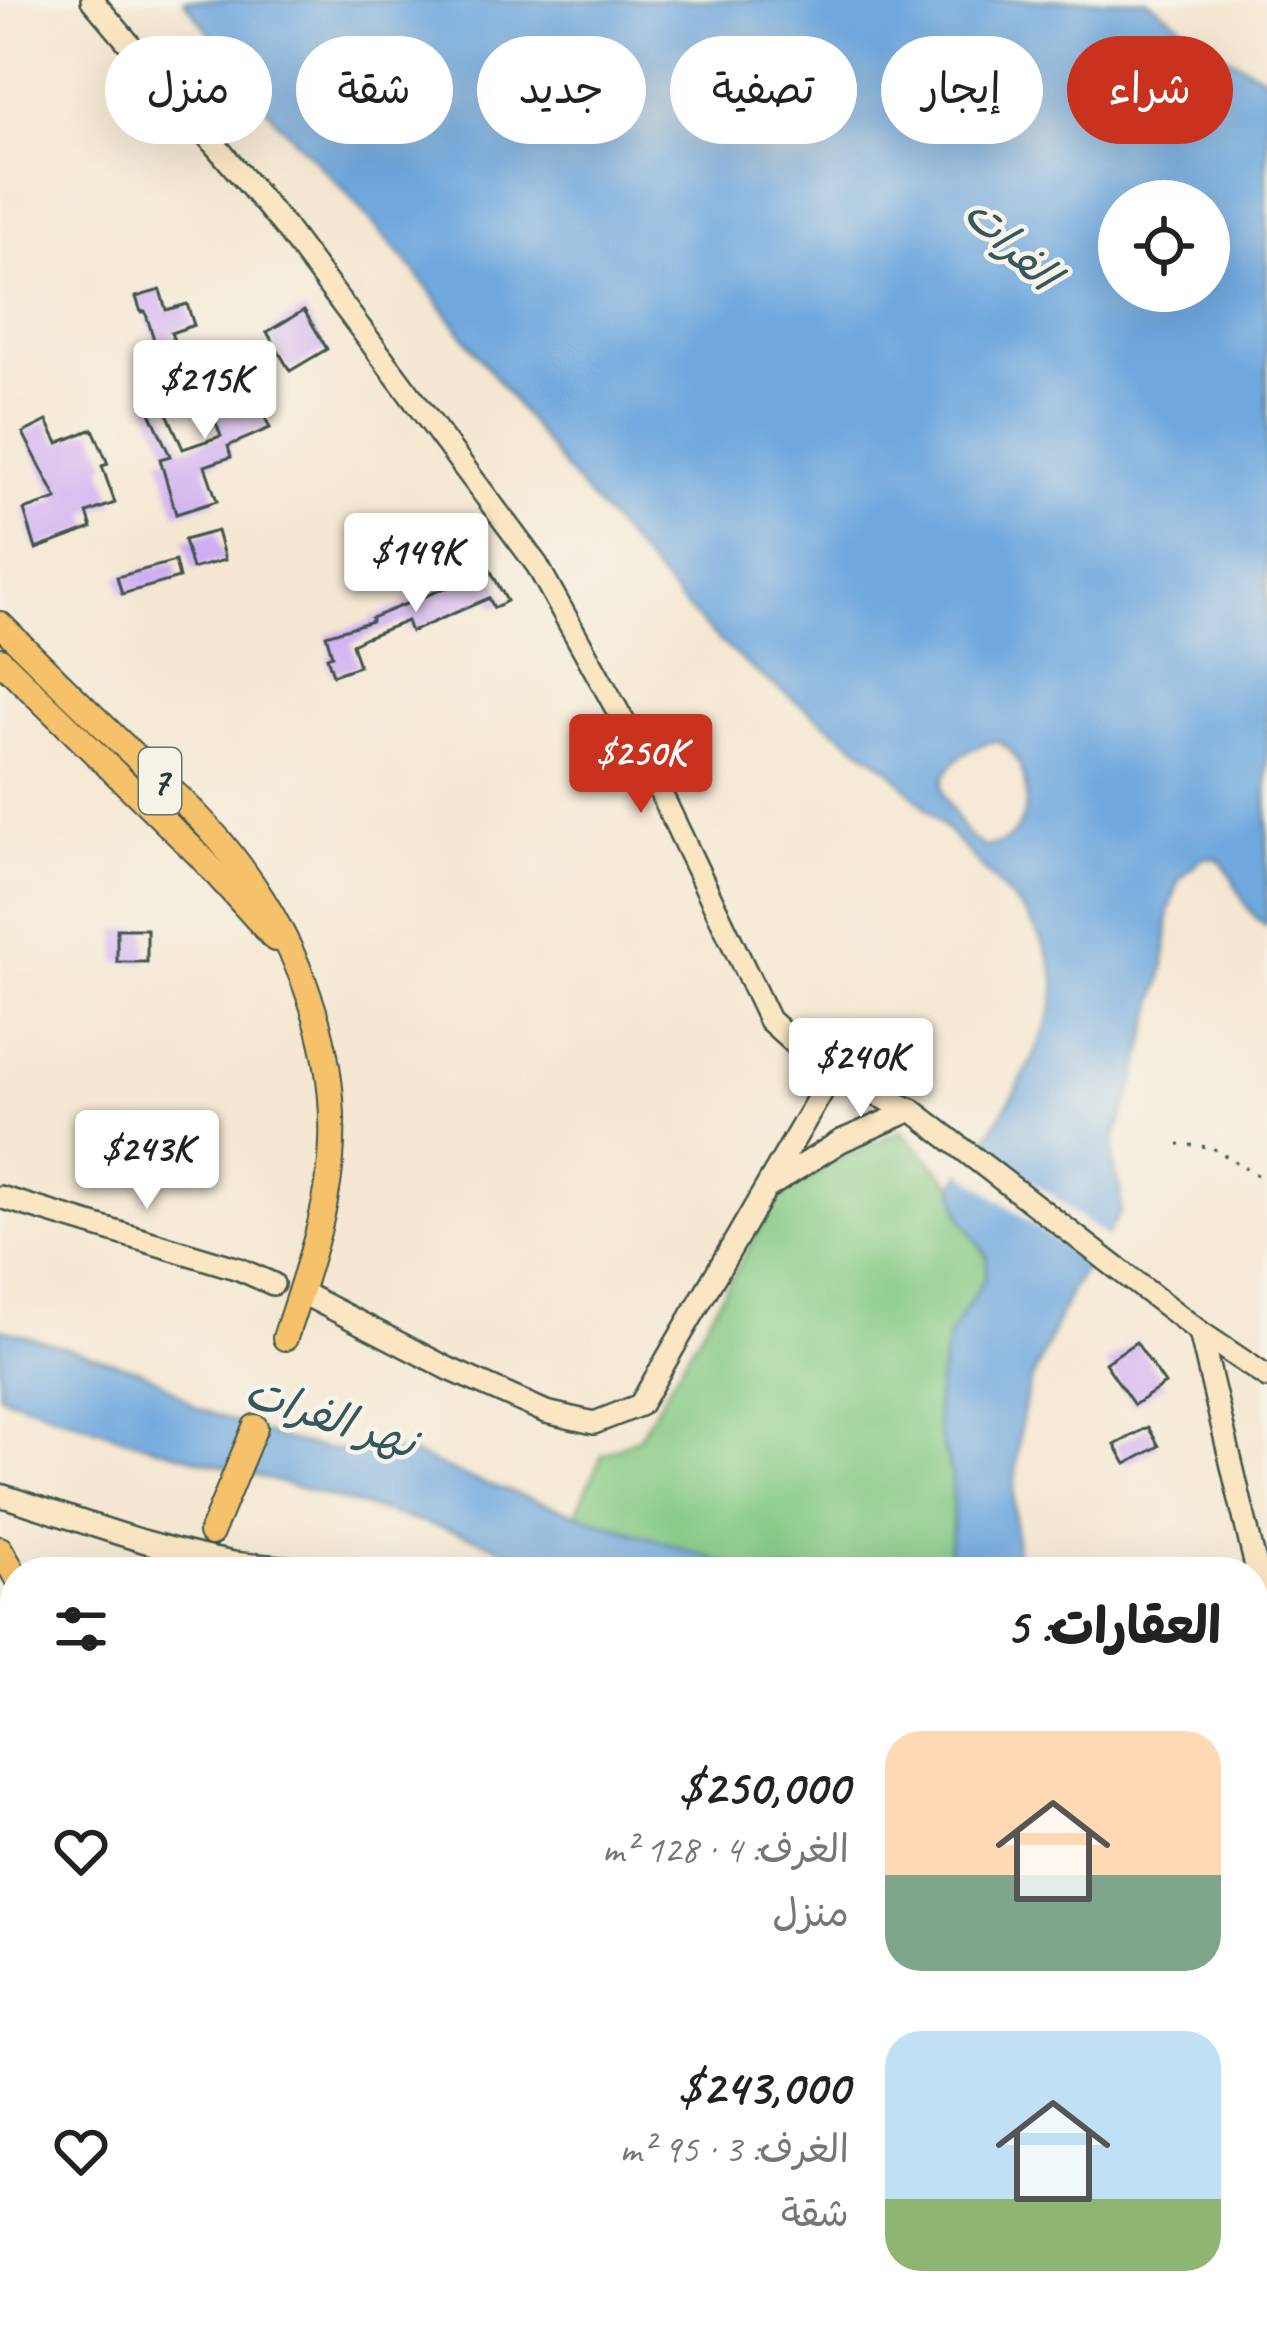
<!DOCTYPE html>
<html lang="ar">
<meta charset="utf-8">
<style>
body{margin:0;font-family:Caveat,"Playpen Sans Arabic",sans-serif;background:#f6f6f6;color:#222;direction:rtl;height:100vh;display:flex;flex-direction:column;font-size:45px;white-space:nowrap}
*{box-sizing:border-box;margin:0}
p{font-size:39px;color:#767676}
.icon{flex:none;width:66px;height:66px;fill:none;stroke:currentColor;stroke-width:2;stroke-linecap:round;stroke-linejoin:round}
.map{position:relative;flex:1;overflow:hidden;direction:ltr}
.drawer{position:absolute;left:0px;top:1557px;width:1269px;height:768px;display:flex;flex-direction:column;background:#fff;border-radius:48px 48px 0 0;box-shadow:0 12px 48px #0002;direction:rtl}
.drawer>*{flex:none}
.banner{position:absolute;left:36px;top:36px;width:1197px;height:108px;direction:rtl;display:flex;gap:24px}
.tools{position:absolute;left:1098px;top:180px;display:grid;gap:24px}
.tools a{display:grid;place-items:center;width:132px;height:132px;border-radius:50%;background:#fff;box-shadow:0 12px 48px #0002;font-size:60px}
.price{position:absolute;translate:-50% -102px;padding:0 27px;border-radius:12px;background:#fff;color:#222;font-size:39px;line-height:78px;filter:drop-shadow(0 3px 6px #0008)}
.price::after{content:'';position:absolute;left:50%;top:72px;width:36px;height:27px;margin-left:-18px;background:inherit;clip-path:polygon(0 0,100% 0,50% 100%)}
.price.on{background:#c8321e;color:#fff}
ul{padding:0;list-style:none}
li{display:flex;align-items:center;gap:36px;height:300px;padding:0 48px}
li span{display:grid;place-items:center;flex:none;width:336px;height:240px;border-radius:36px;color:#555}
li>.icon{margin-inline-start:auto}
span .icon{width:144px;height:144px;fill:#fffc;stroke-width:1}
li b{font-size:51px}
h2{display:flex;justify-content:space-between;align-items:center;height:144px;padding:0 48px;font-size:51px}
.chip{padding:0 42px;border-radius:54px;background:#fff;box-shadow:0 12px 48px #0002;font-size:42px;line-height:108px}
.chip.on{background:#c8321e;color:#fff}
.map>svg:first-child{display:block}
.green{fill:#83c983;stroke:#51835c;stroke-width:3}
.water{fill:#6fa8de;stroke:#477289;stroke-width:3;fill-rule:evenodd}
.pier{fill:#f5e7d1}
.building{fill:#d0acf3}
.lines{fill:none;stroke-linecap:round;stroke-linejoin:round}
.street-casing{stroke:#3f564c;stroke-width:20}
.secondary-casing{stroke:#3f564c;stroke-width:26}
.primary-casing{stroke:#3f564c;stroke-width:28}
.path{stroke:#3f564c;stroke-width:3;stroke-dasharray:3 9;stroke-linecap:butt}
.street{stroke:#fff;stroke-width:15}
.secondary{stroke:#fbe6c4;stroke-width:21}
.primary{stroke:#f5c16b;stroke-width:24}
.labels{text-anchor:middle;stroke-width:9;stroke-linejoin:round;paint-order:stroke}
.shield{fill:#f7f3e8;stroke:#60746a;stroke-width:3}
.shield-label{font-size:39px;font-weight:bold;fill:#1f3d34}
.water-label{font-size:45px;font-style:italic;fill:#33585e;stroke:#f7f3e8}
</style>
<div class="map">
<svg width="1267" height="2325" viewBox="0 0 1267 2325">
<rect width="100%" height="100%" fill="#f7f3e8"/>
<filter id="ink" filterUnits="userSpaceOnUse"><feTurbulence type="fractalNoise" baseFrequency=".00833" numOctaves="2"/><feDisplacementMap in="SourceGraphic" scale="24" xChannelSelector="R" yChannelSelector="G"/><feConvolveMatrix kernelMatrix="1 2 1 2 8 2 1 2 1" color-interpolation-filters="sRGB"/></filter>
<filter id="wash" filterUnits="userSpaceOnUse"><feTurbulence type="fractalNoise" baseFrequency=".004" numOctaves="4" result="noise"/><feDisplacementMap in="SourceGraphic" scale="48" xChannelSelector="R" yChannelSelector="G"/><feGaussianBlur stdDeviation="2.7" result="paint"/><feColorMatrix in="noise" values="0 0 0 0 0 0 0 0 0 0 0 0 0 0 0 0 0 1.4 0 .05"/><feComposite in="paint" operator="in"/></filter>
<g filter="url(#wash)">
<rect width="100%" height="100%" fill="#f5e7d1"/>
<g class="green">
<polygon points="901,1130 954,1186 961,1216 987,1257 986,1277 949,1336 939,1383 936,1408 938,1428 952,1477 953,1504 951,1547 945,1572 754,1572 576,1513 602,1455 639,1437 777,1200 832,1162"/>
<polygon points="1254,2200 1267,2227 1267,2325 1199,2325 1192,2310 1254,2310"/>
</g>
<g class="water">
<path d="M184 0H1147L1219 52 1267 78V926C1237 907 1240 881 1221 862 1214 856 1211 858 1202 858L1179 880 1169 912 1165 965 1135 1082 1115 1139 1113 1153 1115 1174 1120 1188 1121 1212 1071 1290 1028 1389 1020 1428 1014 1494 1017 1572H945L953 1525 952 1477 938 1428 936 1408 939 1383 949 1336 986 1276 987 1256 961 1216 954 1186C984 1145 1061 1030 1055 979 1052 955 1037 931 1024 912L889 769 752 669 716 638 679 600 567 472 416 273 343 189 277 121ZM1119 201H1209V291H1119ZM997 741C1031 755 1037 824 1004 842 998 845 991 845 984 847 982 845 970 838 968 835 963 829 945 798 943 791 938 765 977 742 997 741Z"/>
<polygon points="0,1328 137,1369 161,1381 197,1408 275,1437 328,1450 388,1450 412,1454 468,1478 754,1572 556,1572 476,1538 137,1442 0,1395"/>
<polygon points="1254,2074 1267,2092 1267,2227 1254,2200"/>
</g>
<polygon class="pier" points="980,1141 1110,1240 1091,1269 959,1169"/>
<g id="blocks">
<g class="building">
<polygon points="160,290 166,310 187,304 194,325 171,333 184,365 151,379 142,358 158,352 145,311 141,312 136,297"/>
<polygon points="304,310 327,349 290,371 267,332"/>
<polygon points="216,361 232,400 252,390 270,428 228,446 231,457 205,466 217,501 176,514 160,459 170,456 144,399 158,393 183,449 221,436 209,405 219,401 201,369"/>
<polygon points="47,421 58,443 93,429 108,464 102,466 115,503 87,513 92,528 36,549 24,510 57,499 23,433"/>
<polygon points="217,531 225,560 192,569 184,540"/>
<polygon points="175,561 179,578 122,594 117,577"/>
<polygon points="488,566 507,601 494,608 489,598 411,632 407,621 366,637 352,644 359,666 333,675 327,657 332,655 326,635 372,621 371,618 477,575 475,572"/>
<rect x="117" y="929" width="30" height="33"/>
<polygon points="1136,1342 1165,1384 1134,1405 1105,1363"/>
<polygon points="1148,1427 1159,1446 1126,1464 1115,1445"/>
</g>
</g>
</g>
<g filter="url(#ink)">
<use href="#blocks" fill-opacity="0" stroke="#3f564c" stroke-width="3"/>
<g class="lines">
<defs>
<g id="street">
<polyline points="0,2030 15,2028"/>
<polyline points="0,2157 15,2155"/>
<polyline points="0,2291 15,2289"/>
<polyline points="133,2310 134,2325"/>
</g>
<g id="secondary">
<polyline points="92,0 284,226 537,565 647,764 769,1020 831,1076 640,1405 594,1423 546,1412 449,1369 312,1298"/>
<polyline points="831,1076 912,1110 1200,1332 1267,1377"/>
<polyline points="770,1186 841,1141 912,1110"/>
<polyline points="0,1197 239,1269 273,1284"/>
<polyline points="1200,1332 1267,1613"/>
<path d="M0 1495C77 1519 154 1549 234 1563 262 1567 290 1565 318 1572"/>
<polyline points="1254,1713 1267,1707"/>
<polyline points="609,2310 610,2325"/>
<polyline points="633,2310 634,2325"/>
<polyline points="1134,2310 1143,2325"/>
<polyline points="1174,2310 1182,2325"/>
</g>
<g id="primary">
<path d="M0 624C39 663 77 701 117 739 152 773 190 805 221 842 291 926 336 1033 332 1143 330 1210 305 1275 285 1338"/>
<polyline points="0,660 200,856 275,939"/>
<polyline points="211,1533 255,1427"/>
<polyline points="0,1549 15,1575"/>
<polyline points="0,1763 15,1738"/>
<polyline points="0,1834 15,1809"/>
<polyline points="0,1951 15,1942"/>
</g>
</defs>
<use href="#street" class="street-casing"/>
<use href="#secondary" class="secondary-casing"/>
<use href="#primary" class="primary-casing"/>
<polyline class="path" points="1178,1144 1211,1147 1267,1181"/>
<use href="#street" class="street"/>
<use href="#secondary" class="secondary"/>
<use href="#primary" class="primary"/>
</g>
</g>
<g class="labels">
<rect class="shield" x="139" y="748" width="42" height="66" rx="9"/>
<g class="shield-label">
<text x="160" y="795">7</text>
</g>
<g class="water-label">
<text transform="translate(1012 243) rotate(44)" y="16">الفرات</text>
<text transform="translate(331 1416) rotate(18)" y="16">نهر الفرات</text>
</g>
</g>
</svg>
<div class="tools">
<a><svg class="icon" aria-label="locate" viewBox="0 0 24 24"><circle cx="12" cy="12" r="6"/><path d="M12 2v4M12 18v4M2 12h4M18 12h4"/></svg></a>
</div>
<b class="price" style="left:205px;top:442px">$215K</b>
<b class="price" style="left:416px;top:615px">$149K</b>
<b class="price on" style="left:641px;top:816px">$250K</b>
<b class="price" style="left:861px;top:1120px">$240K</b>
<b class="price" style="left:147px;top:1212px">$243K</b>
<div class="banner">
<a class="chip on">شراء</a>
<a class="chip">إيجار</a>
<a class="chip">تصفية</a>
<a class="chip">جديد</a>
<a class="chip">شقة</a>
<a class="chip">منزل</a>
</div>
<section class="drawer">
<h2>العقارات: 5<svg class="icon" aria-label="filters" viewBox="0 0 24 24"><path d="M4 7h16M4 17h16"/><circle cx="9" cy="7" r="2"/><circle cx="15" cy="17" r="2"/></svg></h2>
<ul>
<li><span style="background:linear-gradient(#ffd9b3 60%,#7fa58c 0)"><svg class="icon" aria-label="home" viewBox="0 0 24 24"><path d="M3 11l9-7 9 7M6 9v11h12V9"/></svg></span><div><b>$250,000</b><p>الغرف: 4 · 128 m²</p><p>منزل</p></div><svg class="icon" aria-label="heart" viewBox="0 0 24 24"><path d="M12 20l-8-8c-3-5 5-10 8-4 3-6 11-1 8 4z"/></svg></li>
<li><span style="background:linear-gradient(#bfe0f5 70%,#8fb573 0)"><svg class="icon" aria-label="home" viewBox="0 0 24 24"><path d="M3 11l9-7 9 7M6 9v11h12V9"/></svg></span><div><b>$243,000</b><p>الغرف: 3 · 95 m²</p><p>شقة</p></div><svg class="icon" aria-label="heart" viewBox="0 0 24 24"><path d="M12 20l-8-8c-3-5 5-10 8-4 3-6 11-1 8 4z"/></svg></li>
</ul>
</section>
</div>
